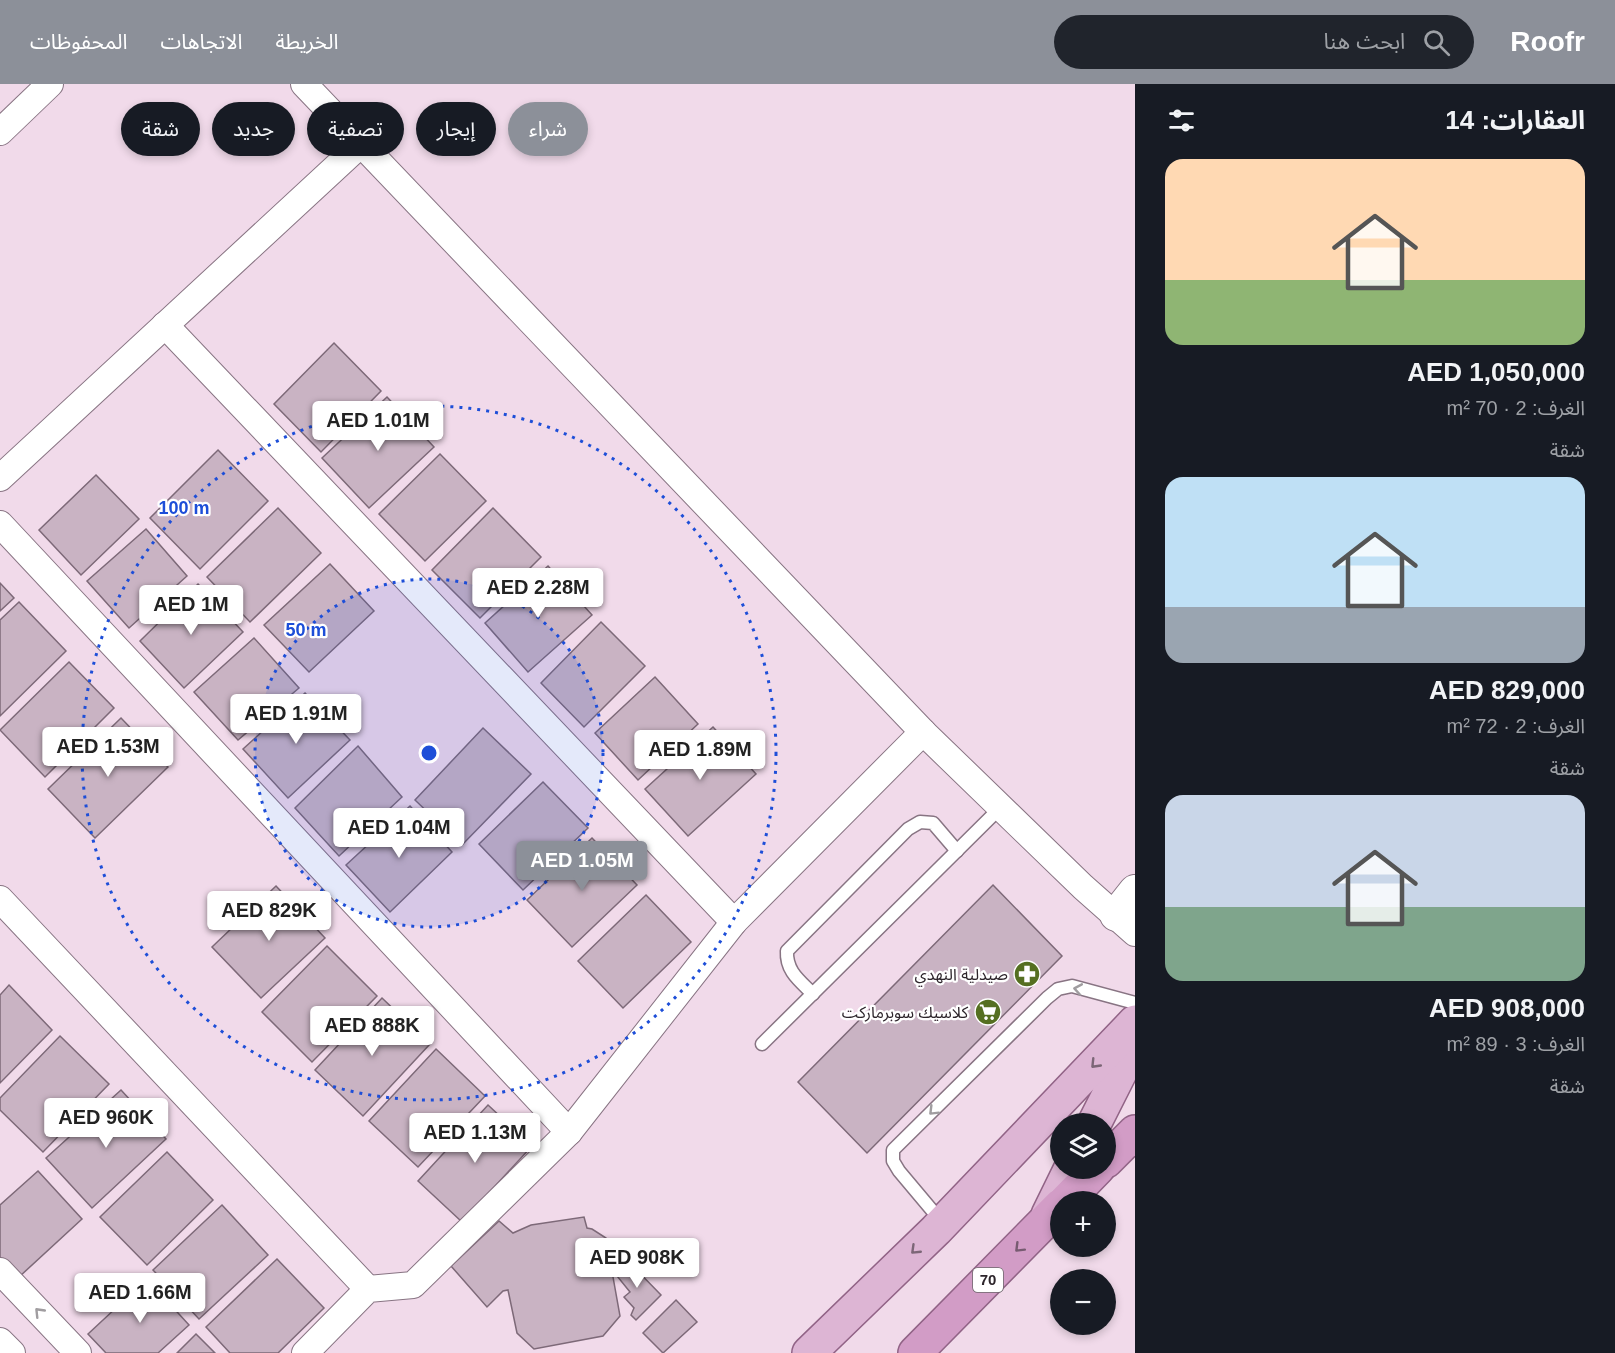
<!DOCTYPE html>
<html lang="ar">
<meta charset="utf-8">
<style>
body{margin:0;font-family:Arial,"Noto Sans Arabic",sans-serif;background:#20242c;color:#f1f3f6;direction:rtl;height:100vh;display:flex;flex-direction:column;font-size:22px;white-space:nowrap}
*{box-sizing:border-box;margin:0}
p{font-size:20px;color:#9ea1a6}
.icon{flex:none;width:33px;height:33px;fill:none;stroke:currentColor;stroke-width:2;stroke-linecap:round;stroke-linejoin:round}
.map{position:relative;flex:1;overflow:hidden;direction:ltr}
.details{display:flex;flex-direction:column;background:#171b24;width:480px}
.details>*{flex:none}
.guide{position:absolute;left:18px;top:18px;width:570px;height:54px;direction:rtl;display:flex;gap:12px}
.fabs{position:absolute;left:1050px;top:1029px;display:grid;gap:12px}
.fabs a{display:grid;place-items:center;width:66px;height:66px;border-radius:50%;background:#171b24;box-shadow:0 3px 9px #0003;font-size:30px}
.price{position:absolute;translate:-50% -51px;padding:0 14px;border-radius:6px;background:#fff;color:#222;font-size:20px;line-height:39px;filter:drop-shadow(0 2px 3px #0008)}
.price::after{content:'';position:absolute;left:50%;top:36px;width:18px;height:14px;margin-left:-9px;background:inherit;clip-path:polygon(0 0,100% 0,50% 100%)}
.price.active{background:#8c9099;color:#fff}
ul{padding:0;list-style:none}
li{display:grid;align-content:center;gap:12px;height:318px;padding:0 30px}
li span{display:grid;place-items:center;height:186px;border-radius:18px;color:#555}
li>.icon{margin-inline-start:auto}
span .icon{width:108px;height:108px;fill:#fffc;stroke-width:1}
li b{font-size:26px}
h2{display:flex;justify-content:space-between;align-items:center;height:72px;padding:0 30px;font-size:26px}
.chip{padding:0 21px;border-radius:27px;background:#171b24;box-shadow:0 3px 9px #0003;font-size:21px;line-height:54px}
.chip.active{background:#8c9099;color:#fff}
header{display:flex;align-items:center;gap:36px;box-sizing:border-box;height:84px;padding:0 30px;background:#8c9099;color:#fff}
header strong{font-size:28px}
nav{display:flex;gap:33px;margin-inline-start:auto;font-size:21px}
.search{width:420px;height:54px;background:#20242c;display:flex;align-items:center;gap:15px;box-sizing:border-box;padding:0 21px;border-radius:33px;color:#9ea1a6;font-size:22px}
main{display:flex;flex:1;min-height:0}
.map>svg:first-child{display:block}
.building{fill:#c9b3c3;stroke:#7d6978;stroke-width:1.5}
.lines{fill:none;stroke-linecap:round;stroke-linejoin:round}
.service-casing{stroke:#887483;stroke-width:15}
.minor-casing{stroke:#887483;stroke-width:28}
.tertiary-casing{stroke:#887483;stroke-width:34}
.primary-casing{stroke:#916386;stroke-width:36}
.trunk-casing{stroke:#916386;stroke-width:36}
.service{stroke:#fff;stroke-width:12}
.minor{stroke:#fff;stroke-width:26}
.tertiary{stroke:#fff;stroke-width:32}
.primary{stroke:#ddb5d4;stroke-width:33}
.trunk{stroke:#d29cc6;stroke-width:33}
.oneway{stroke:#a09da0}
.oneway2{stroke:#7c6677}
.oneway3{stroke:#775b71}
.ring{fill:none;stroke:#1d4ed8;stroke-width:3;stroke-dasharray:3 6}
.labels{text-anchor:middle;stroke-width:4.5;stroke-linejoin:round;paint-order:stroke}
.shield{fill:#fff;stroke:#6c666b;stroke-width:1.5}
.shield-label{font-size:15px;font-weight:bold;fill:#2d252b}
.poi-label{font-size:16px;fill:#2d252b;stroke:#fff;text-anchor:end}
.centre{fill:#1d4ed8;stroke:#fff;stroke-width:3}
.ring-label{font-size:18px;text-anchor:middle;font-weight:bold;fill:#1d4ed8;stroke:#fff;stroke-width:4.5;stroke-linejoin:round;paint-order:stroke}
</style>
<header>
<strong>Roofr</strong>
<div class="search"><svg class="icon" aria-label="search" viewBox="0 0 24 24"><circle cx="10" cy="10" r="6"/><path d="M15 15l6 6"/></svg>ابحث هنا</div>
<nav><a>الخريطة</a><a>الاتجاهات</a><a>المحفوظات</a></nav>
</header>
<main>
<section class="details">
<h2>العقارات: 14<svg class="icon" aria-label="filters" viewBox="0 0 24 24"><path d="M4 7h16M4 17h16"/><circle cx="9" cy="7" r="2"/><circle cx="15" cy="17" r="2"/></svg></h2>
<ul>
<li><span style="background:linear-gradient(#ffd9b3 65%,#8fb573 0)"><svg class="icon" aria-label="home" viewBox="0 0 24 24"><path d="M3 11l9-7 9 7M6 9v11h12V9"/></svg></span><div><b>AED 1,050,000</b><p>الغرف: 2 · 70 m²</p><p>شقة</p></div></li>
<li><span style="background:linear-gradient(#bfe0f5 70%,#9aa5b1 0)"><svg class="icon" aria-label="home" viewBox="0 0 24 24"><path d="M3 11l9-7 9 7M6 9v11h12V9"/></svg></span><div><b>AED 829,000</b><p>الغرف: 2 · 72 m²</p><p>شقة</p></div></li>
<li><span style="background:linear-gradient(#c9d6e8 60%,#7fa58c 0)"><svg class="icon" aria-label="home" viewBox="0 0 24 24"><path d="M3 11l9-7 9 7M6 9v11h12V9"/></svg></span><div><b>AED 908,000</b><p>الغرف: 3 · 89 m²</p><p>شقة</p></div></li>
</ul>
</section>
<div class="map">
<svg width="1135" height="1269" viewBox="0 0 1135 1269">
<rect width="100%" height="100%" fill="#f1daea"/>
<g class="building">
<polygon points="334,259 381,307 321,368 274,320"/>
<polygon points="387,313 434,363 369,424 322,374"/>
<polygon points="218,366 268,417 200,485 150,434"/>
<polygon points="440,370 486,417 425,477 379,430"/>
<polygon points="96,391 139,435 81,491 39,446"/>
<polygon points="278,424 321,469 250,538 207,493"/>
<polygon points="493,424 541,473 480,534 432,486"/>
<polygon points="146,445 187,492 129,544 87,497"/>
<polygon points="330,480 374,527 309,588 264,541"/>
<polygon points="548,482 592,531 528,588 485,539"/>
<polygon points="0,499 14,514 0,527"/>
<polygon points="198,500 243,548 184,604 140,557"/>
<polygon points="19,518 66,567 0,632 0,536"/>
<polygon points="601,538 645,582 584,643 541,599"/>
<polygon points="254,554 299,604 238,656 194,608"/>
<polygon points="69,578 114,624 45,693 0,646"/>
<polygon points="655,593 698,640 638,696 595,649"/>
<polygon points="305,609 350,656 288,714 243,665"/>
<polygon points="121,634 168,683 95,754 48,705"/>
<polygon points="713,643 756,690 688,752 645,705"/>
<polygon points="483,644 531,690 462,761 415,716"/>
<polygon points="358,662 402,713 339,772 295,724"/>
<polygon points="543,698 588,744 523,806 479,760"/>
<polygon points="410,722 452,768 390,828 346,781"/>
<polygon points="592,754 637,801 572,863 527,816"/>
<polygon points="993,801 1062,872 867,1069 798,998"/>
<polygon points="276,802 325,854 261,914 212,863"/>
<polygon points="646,811 691,858 623,924 578,877"/>
<polygon points="327,862 377,912 312,978 262,928"/>
<polygon points="9,901 52,946 0,999 0,911"/>
<polygon points="382,914 430,960 363,1032 315,986"/>
<polygon points="60,952 109,1000 43,1068 0,1026 0,1014"/>
<polygon points="436,965 485,1012 418,1083 369,1037"/>
<polygon points="121,1006 166,1055 92,1124 46,1074"/>
<polygon points="488,1021 532,1062 462,1138 418,1097"/>
<polygon points="167,1068 213,1116 147,1181 100,1133"/>
<polygon points="38,1087 82,1135 19,1193 0,1173 0,1121"/>
<polygon points="222,1121 268,1171 199,1235 153,1186"/>
<polygon points="584,1133 587,1144 592,1145 606,1154 620,1232 603,1252 534,1265 517,1249 508,1206 503,1207 487,1223 451,1182 499,1137 513,1149 531,1141"/>
<polygon points="625,1174 661,1211 636,1236 631,1231 634,1224 624,1213 630,1208 617,1192"/>
<polygon points="277,1175 324,1224 278,1269 230,1269 206,1243"/>
<polygon points="147,1195 189,1241 158,1269 106,1269 88,1250"/>
<polygon points="676,1216 697,1238 663,1269 643,1249"/>
<polygon points="196,1250 215,1269 177,1269"/>
</g>
<g class="lines">
<defs>
<g id="service">
<path d="M813 910C799 896 786 887 787 867L908 745 920 738 933 739 957 767"/>
<polyline points="762,960 1001,723"/>
<polyline points="941,1137 899,1087 893,1077 893,1066 1047,914 1058,905 1072,902 1135,919"/>
</g>
<g id="minor">
<polyline points="304,0 923,648 1083,803 1135,849"/>
<polyline points="0,48 50,0"/>
<polyline points="165,241 734,838"/>
<polyline points="0,394 361,60"/>
<polyline points="0,440 569,1048"/>
<polyline points="0,815 368,1205"/>
<polyline points="0,1187 78,1269"/>
<polyline points="0,1257 12,1269"/>
<polyline points="305,1269 368,1205 413,1201 569,1048 734,838 923,648"/>
</g>
<polyline id="tertiary" points="1116,831 1135,807"/>
<g id="primary">
<polyline points="1094,1040 1135,959"/>
<polyline points="1048,1131 1071,1084"/>
<polyline points="809,1269 936,1146 1135,938"/>
</g>
<g id="trunk">
<polyline points="1106,1077 1135,1048"/>
<polyline points="1065,1118 1098,1084"/>
<polyline points="915,1269 1060,1122"/>
</g>
</defs>
<use href="#service" class="service-casing"/>
<use href="#minor" class="minor-casing"/>
<use href="#tertiary" class="tertiary-casing"/>
<use href="#primary" class="primary-casing"/>
<use href="#trunk" class="trunk-casing"/>
<use href="#service" class="service"/>
<use href="#minor" class="minor"/>
<use href="#tertiary" class="tertiary"/>
<use href="#primary" class="primary"/>
<use href="#trunk" class="trunk"/>
</g>
<defs><path id="oneway-chevron" d="M-2-3.5L2.5 0L-2 3.5" fill="none" stroke-width="1.6" stroke-linecap="round" stroke-linejoin="round" transform="scale(1.5)"/></defs>
<g class="oneway">
<use href="#oneway-chevron" transform="translate(1078 905) rotate(-170)"/>
<use href="#oneway-chevron" transform="translate(933 1027) rotate(135)"/>
<use href="#oneway-chevron" transform="translate(39 1228) rotate(-134)"/>
</g>
<g class="oneway2">
<use href="#oneway-chevron" transform="translate(1095 980) rotate(134)"/>
<use href="#oneway-chevron" transform="translate(915 1166) rotate(136)"/>
</g>
<use class="oneway3" href="#oneway-chevron" transform="translate(1019 1164) rotate(135)"/>
<circle cx="429" cy="669" r="174" fill="#1d4ed8" fill-opacity=".12"/>
<g class="ring">
<circle cx="429" cy="669" r="174"/>
<circle cx="429" cy="669" r="347"/>
</g>
<defs>
<symbol id="pharmacy-disc" viewBox="-11 -11 22 22"><circle r="9.5" fill="#556f21" stroke="#fff"/><path d="M-2-6h4v4h4v4h-4v4h-4v-4h-4v-4h4Z" fill="#fff"/></symbol>
<symbol id="supermarket-disc" viewBox="-11 -11 22 22"><circle r="9.5" fill="#556f21" stroke="#fff"/><path d="M-6-5.5h2.5l.6 2H6L4.5 2H-2.5L-4.4-4H-6ZM-1.5 3.2a1.3 1.3 0 1 0 .1 0ZM3 3.2a1.3 1.3 0 1 0 .1 0Z" fill="#fff"/></symbol>
</defs>
<g fill-rule="evenodd">
<use href="#pharmacy-disc" x="1012" y="875" width="30" height="30"/>
<use href="#supermarket-disc" x="973" y="913" width="30" height="30"/>
</g>
<g class="labels">
<rect class="shield" x="973" y="1184" width="30" height="24" rx="4.5"/>
<g class="shield-label">
<text x="988" y="1201">70</text>
</g>
<g class="poi-label">
<text x="1008" y="896">صيدلية النهدي</text>
<text x="968" y="934">كلاسيك سوبرماركت</text>
</g>
</g>
<circle cx="429" cy="669" r="9" class="centre"/>
<g class="ring-label">
<text x="184" y="430">100 m</text>
<text x="306" y="552">50 m</text>
</g>
</svg>
<div class="fabs">
<a><svg class="icon" aria-label="layers" viewBox="0 0 24 24"><path d="M12 4l9 5-9 5-9-5zM3 14l9 5 9-5"/></svg></a>
<a>+</a>
<a>−</a>
</div>
<b class="price" style="left:378px;top:368px">AED 1.01M</b>
<b class="price" style="left:538px;top:535px">AED 2.28M</b>
<b class="price" style="left:191px;top:552px">AED 1M</b>
<b class="price" style="left:296px;top:661px">AED 1.91M</b>
<b class="price" style="left:108px;top:694px">AED 1.53M</b>
<b class="price" style="left:700px;top:697px">AED 1.89M</b>
<b class="price" style="left:399px;top:775px">AED 1.04M</b>
<b class="price active" style="left:582px;top:808px">AED 1.05M</b>
<b class="price" style="left:269px;top:858px">AED 829K</b>
<b class="price" style="left:372px;top:973px">AED 888K</b>
<b class="price" style="left:106px;top:1065px">AED 960K</b>
<b class="price" style="left:475px;top:1080px">AED 1.13M</b>
<b class="price" style="left:637px;top:1205px">AED 908K</b>
<b class="price" style="left:140px;top:1240px">AED 1.66M</b>
<div class="guide">
<a class="chip active">شراء</a>
<a class="chip">إيجار</a>
<a class="chip">تصفية</a>
<a class="chip">جديد</a>
<a class="chip">شقة</a>
</div>
</div>
</main>
